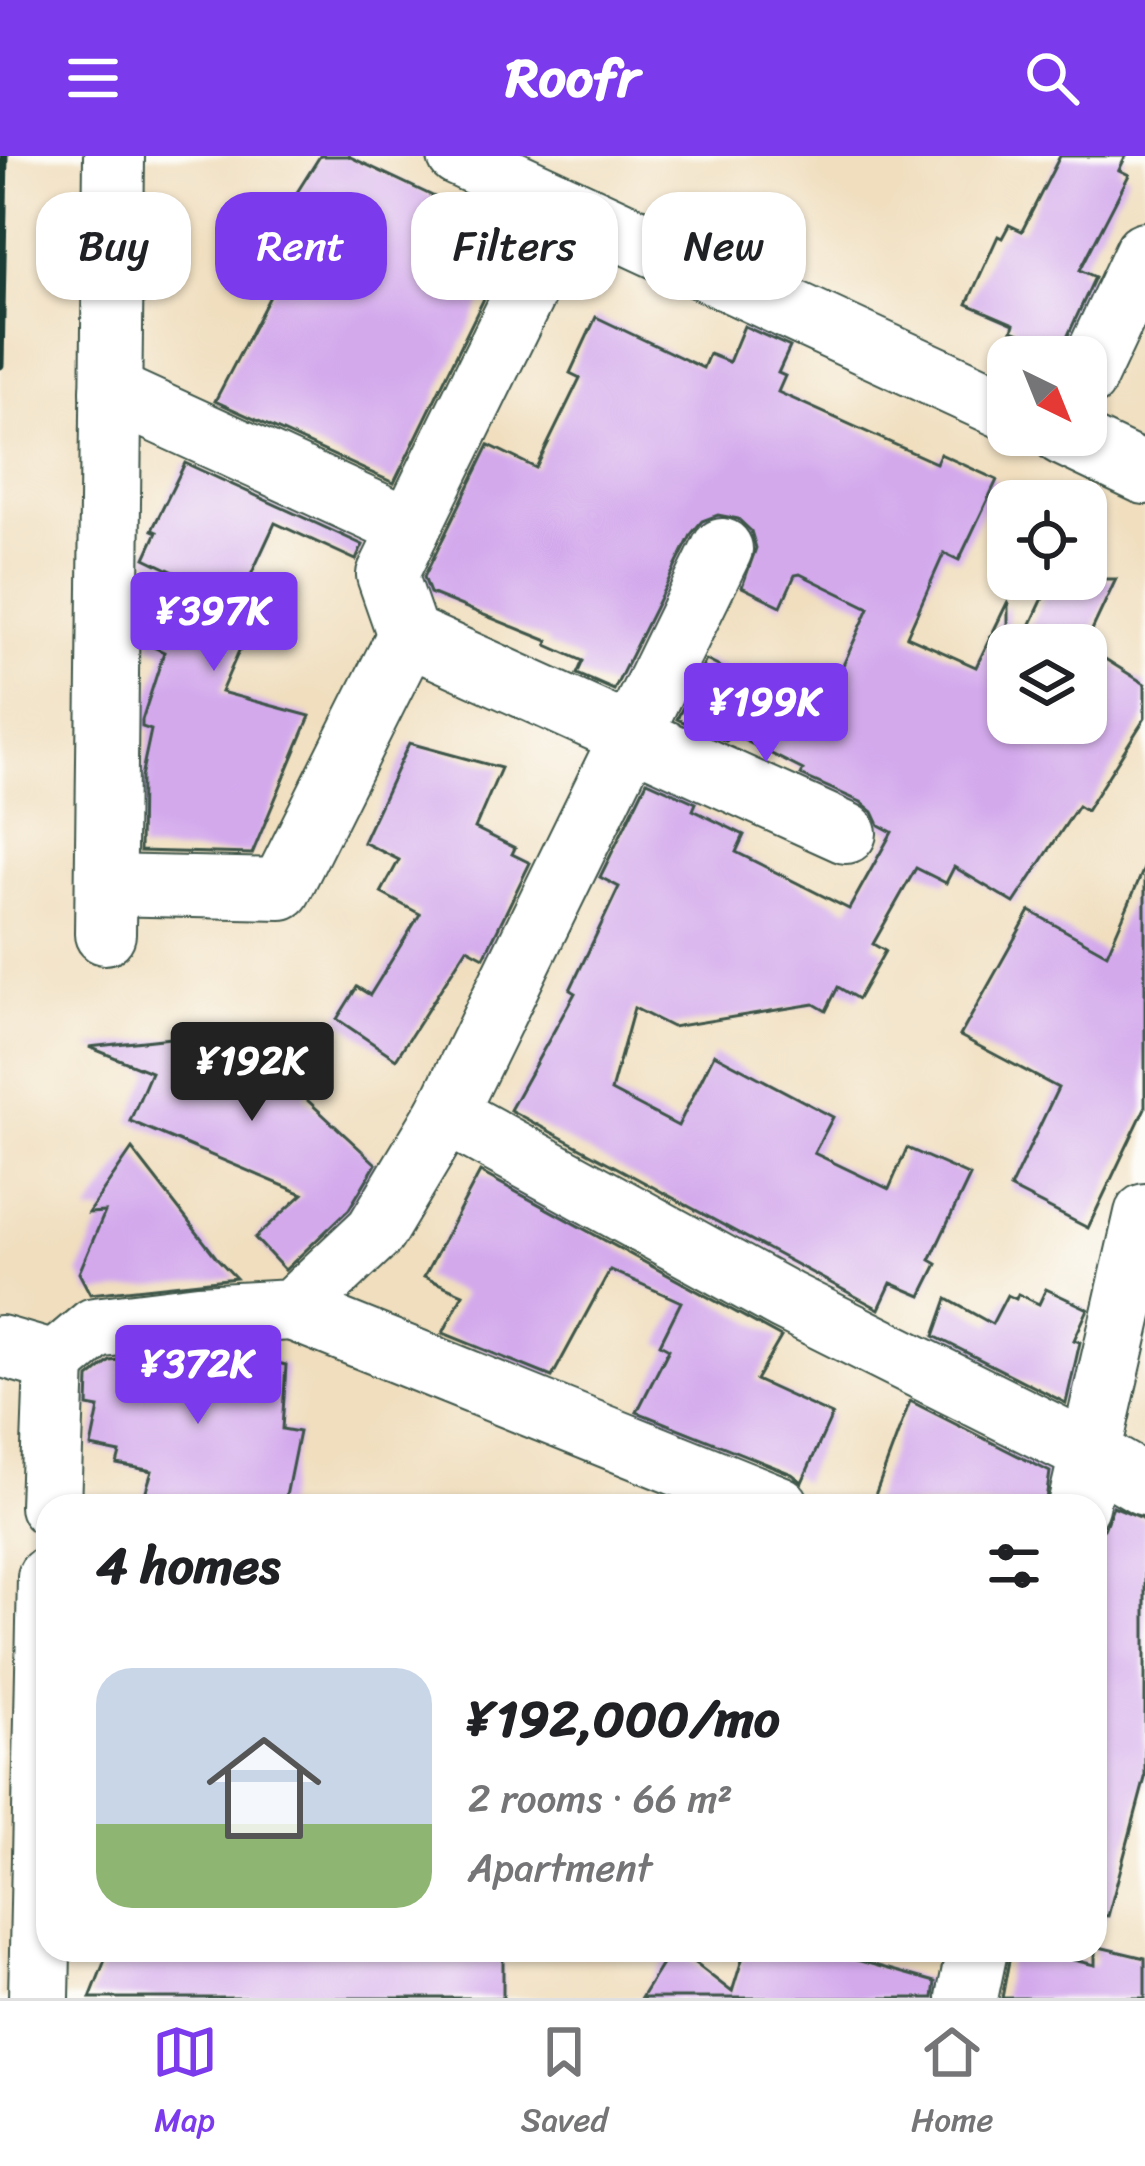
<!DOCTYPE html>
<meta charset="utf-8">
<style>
body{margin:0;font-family:Sriracha,sans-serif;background:#f6f6f6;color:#202124;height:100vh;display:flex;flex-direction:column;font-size:45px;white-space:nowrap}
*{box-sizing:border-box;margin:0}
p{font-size:39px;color:#757577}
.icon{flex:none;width:66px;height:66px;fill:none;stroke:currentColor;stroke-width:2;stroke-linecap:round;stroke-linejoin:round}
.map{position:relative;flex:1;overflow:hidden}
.details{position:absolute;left:36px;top:1338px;width:1071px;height:468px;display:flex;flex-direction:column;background:#fff;border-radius:36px;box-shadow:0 3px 9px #0004}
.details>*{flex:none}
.guide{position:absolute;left:36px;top:36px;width:1074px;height:108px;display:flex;gap:24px}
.needle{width:78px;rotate:137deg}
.tools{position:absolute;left:987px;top:180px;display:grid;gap:24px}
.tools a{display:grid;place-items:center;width:120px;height:120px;border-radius:24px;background:#fff;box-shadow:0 3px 9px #0004;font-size:60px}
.price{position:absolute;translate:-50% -102px;padding:0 27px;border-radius:12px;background:#7c3aed;color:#fff;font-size:39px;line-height:78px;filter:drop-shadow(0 3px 6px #0008)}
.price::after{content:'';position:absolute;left:50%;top:72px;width:36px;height:27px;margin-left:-18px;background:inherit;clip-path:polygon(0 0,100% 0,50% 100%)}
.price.selected{background:#222;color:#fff}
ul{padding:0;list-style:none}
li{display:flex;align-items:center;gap:36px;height:300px;padding:0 60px}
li+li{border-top:3px solid #e0e0e0}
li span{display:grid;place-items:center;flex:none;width:336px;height:240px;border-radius:36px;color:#555}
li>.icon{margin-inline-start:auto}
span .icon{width:144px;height:144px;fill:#fffc;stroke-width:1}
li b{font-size:51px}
h2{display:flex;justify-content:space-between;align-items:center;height:144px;padding:0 60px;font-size:51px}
.tag{padding:0 42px;border-radius:36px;background:#fff;box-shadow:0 3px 9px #0004;font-size:42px;line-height:108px}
.tag.selected{background:#7c3aed;color:#fff}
header{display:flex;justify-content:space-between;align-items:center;height:156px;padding:0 60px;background:#7c3aed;color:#fff;font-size:54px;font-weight:700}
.tab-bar{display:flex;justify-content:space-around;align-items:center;height:168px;border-top:3px solid #e0e0e0;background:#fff;font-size:33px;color:#757577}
.tab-bar a{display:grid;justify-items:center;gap:6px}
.tab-bar .selected{color:#7c3aed}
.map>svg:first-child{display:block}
.building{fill:#d3a9ec}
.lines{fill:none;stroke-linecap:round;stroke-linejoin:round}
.minor-casing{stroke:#3e5549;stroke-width:64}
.minor{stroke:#fff;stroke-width:60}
.rail{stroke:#1f3d34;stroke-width:9}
</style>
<header><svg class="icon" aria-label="menu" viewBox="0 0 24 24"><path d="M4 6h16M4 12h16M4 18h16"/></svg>Roofr<svg class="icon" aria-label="search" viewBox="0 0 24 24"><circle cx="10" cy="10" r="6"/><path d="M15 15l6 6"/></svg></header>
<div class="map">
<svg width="1145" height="1842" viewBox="0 0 1145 1842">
<rect width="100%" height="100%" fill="#fdfcf7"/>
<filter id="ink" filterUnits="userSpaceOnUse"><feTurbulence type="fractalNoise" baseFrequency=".00833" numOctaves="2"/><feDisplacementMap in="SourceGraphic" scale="24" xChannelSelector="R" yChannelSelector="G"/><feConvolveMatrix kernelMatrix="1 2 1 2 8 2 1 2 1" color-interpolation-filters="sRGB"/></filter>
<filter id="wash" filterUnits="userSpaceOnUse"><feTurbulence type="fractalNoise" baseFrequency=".004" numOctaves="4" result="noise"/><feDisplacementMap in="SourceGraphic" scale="48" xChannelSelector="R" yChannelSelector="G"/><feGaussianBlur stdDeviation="2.7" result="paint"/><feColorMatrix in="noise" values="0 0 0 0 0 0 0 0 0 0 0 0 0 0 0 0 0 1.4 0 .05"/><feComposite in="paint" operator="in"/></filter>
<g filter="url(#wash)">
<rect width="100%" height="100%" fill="#f0debe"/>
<g id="blocks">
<g class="building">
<polygon points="320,0 348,0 515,79 394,327 215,245 278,125 251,109"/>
<polygon points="1060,0 1126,0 1119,14 1129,19 1080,114 1095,121 1058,201 1012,201 1022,178 1012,174 1014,168 967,148 998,80 1002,82 1009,69 1022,75"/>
<polygon points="596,161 703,212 709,198 729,206 744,170 790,191 778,217 785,220 778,236 936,307 940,298 997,324 959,404 944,397 907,480 976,511 1008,445 1008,567 1086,567 1086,491 1145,528 1145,562 1086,655 1078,650 1014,747 954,711 946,727 916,712 873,788 885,795 858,843 838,831 826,855 814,848 672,871 634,852 611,935 678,970 714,898 833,961 814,997 889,1033 907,992 970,1020 930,1104 937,1108 921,1140 891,1127 879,1153 510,954 575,837 570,834 619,731 600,721 647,625 696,647 693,654 744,679 736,696 849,753 892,676 879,669 873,656 861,646 801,619 803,614 734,579 726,585 677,563 706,504 765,534 771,522 825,549 869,452 800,418 795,419 781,450 742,431 756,392 751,375 738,363 718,359 702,365 692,377 614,534 577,518 583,505 547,489 548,485 430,437 424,421 489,289 536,312 580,222 570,217"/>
<polygon points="185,307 363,389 356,404 275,367 244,434 262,442 221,536 310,560 252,698 140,695 141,621 151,574 142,571 142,564 164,496 149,489 180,419 145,402 157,376 152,374"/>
<polygon points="1052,423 1116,423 1085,489 1021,489"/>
<polygon points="409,587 501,612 475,672 515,692 512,698 530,707 484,801 467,792 396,903 337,863 357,831 370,839 420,758 381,737 399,704 363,686"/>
<polygon points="1145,710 1145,952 1088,1072 1010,1032 1058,932 960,880 1030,755 1107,798"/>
<polygon points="243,874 323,912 304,941 376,1008 349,1053 285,1114 255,1082 303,1038 130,965 151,916 89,891"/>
<polygon points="132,993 216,1101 236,1122 90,1138 79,1117 105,1056 88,1057"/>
<polygon points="480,1016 781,1181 756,1224 832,1259 802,1326 792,1318 637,1256 669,1193 660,1188 681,1146 610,1114 552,1221 443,1177 463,1138 424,1121"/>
<polygon points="1046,1133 1088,1153 1074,1184 1080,1186 1066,1247 934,1180 947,1143 992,1168 1007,1139 1016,1143 1018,1138 1039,1148"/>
<polygon points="225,1192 222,1195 286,1209 282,1273 299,1276 284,1350 168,1350 144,1341 152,1315 117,1308 120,1297 91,1291 99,1252 88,1250 89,1222 110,1205"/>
<polygon points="910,1245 1050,1316 1045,1350 871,1350"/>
<polygon points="1113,1350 1145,1363 1145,1622 1108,1760 1095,1759 1095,1379 1104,1373"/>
<polygon points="1095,1790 1145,1802 1145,1842 1002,1842 1011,1794 1030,1794 1095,1809"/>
<polygon points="109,1794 503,1794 503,1842 90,1842"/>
<polygon points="671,1794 678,1794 732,1836 745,1794 821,1794 935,1826 933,1842 641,1842"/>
</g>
</g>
</g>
<g filter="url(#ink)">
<use href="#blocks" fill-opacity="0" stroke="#3e5549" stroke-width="3"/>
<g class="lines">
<defs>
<g id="minor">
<polyline points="458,0 1008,254"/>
<polyline points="567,51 387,419 408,479 846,677"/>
<polyline points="1086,222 1145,96"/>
<polyline points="111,235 410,372"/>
<polyline points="1063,279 1145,318"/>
<polyline points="106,729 281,733 408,479"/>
<polyline points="105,778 114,0"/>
<polyline points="446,958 786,1145 1090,1297 1145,1329"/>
<polyline points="292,1154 779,1350"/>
<polyline points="0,1190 55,1206 95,1172 199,1159 292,1154 376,1075 446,958 722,393"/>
<polyline points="50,1350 55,1206"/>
<polyline points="1078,1350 1145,1058"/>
<polyline points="39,1842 48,1421"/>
<polyline points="967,1842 977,1794"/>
</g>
</defs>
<use href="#minor" class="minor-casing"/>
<use href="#minor" class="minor"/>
<polyline class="rail" points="0,209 4,0"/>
</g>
</g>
</svg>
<div class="tools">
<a><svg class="needle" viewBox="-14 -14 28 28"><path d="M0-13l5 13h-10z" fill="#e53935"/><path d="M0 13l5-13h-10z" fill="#757577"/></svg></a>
<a><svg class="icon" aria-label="locate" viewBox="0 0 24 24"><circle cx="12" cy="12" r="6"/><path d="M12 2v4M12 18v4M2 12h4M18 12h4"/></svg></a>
<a><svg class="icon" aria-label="layers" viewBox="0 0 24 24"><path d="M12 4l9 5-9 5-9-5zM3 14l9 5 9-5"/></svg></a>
</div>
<b class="price" style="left:214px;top:518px">¥397K</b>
<b class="price" style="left:766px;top:609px">¥199K</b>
<b class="price selected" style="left:252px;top:968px">¥192K</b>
<b class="price" style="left:198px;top:1271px">¥372K</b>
<div class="guide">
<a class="tag">Buy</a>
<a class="tag selected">Rent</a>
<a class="tag">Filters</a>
<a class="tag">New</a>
</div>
<section class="details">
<h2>4 homes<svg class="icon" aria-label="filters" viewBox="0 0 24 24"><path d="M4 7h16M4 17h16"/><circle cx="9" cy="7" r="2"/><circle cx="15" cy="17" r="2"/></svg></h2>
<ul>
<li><span style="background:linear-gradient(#c9d6e8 65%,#8fb573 0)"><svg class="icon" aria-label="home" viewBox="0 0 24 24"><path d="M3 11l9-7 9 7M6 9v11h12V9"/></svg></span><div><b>¥192,000/mo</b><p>2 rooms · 66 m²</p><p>Apartment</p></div></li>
</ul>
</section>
</div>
<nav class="tab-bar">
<a class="selected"><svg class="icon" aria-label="map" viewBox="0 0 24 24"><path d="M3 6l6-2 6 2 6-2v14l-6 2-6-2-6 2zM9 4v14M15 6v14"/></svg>Map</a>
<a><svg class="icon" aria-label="saved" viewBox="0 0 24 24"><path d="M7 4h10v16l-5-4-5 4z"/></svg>Saved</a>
<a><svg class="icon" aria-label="home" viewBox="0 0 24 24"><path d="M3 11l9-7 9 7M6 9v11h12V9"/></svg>Home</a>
</nav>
